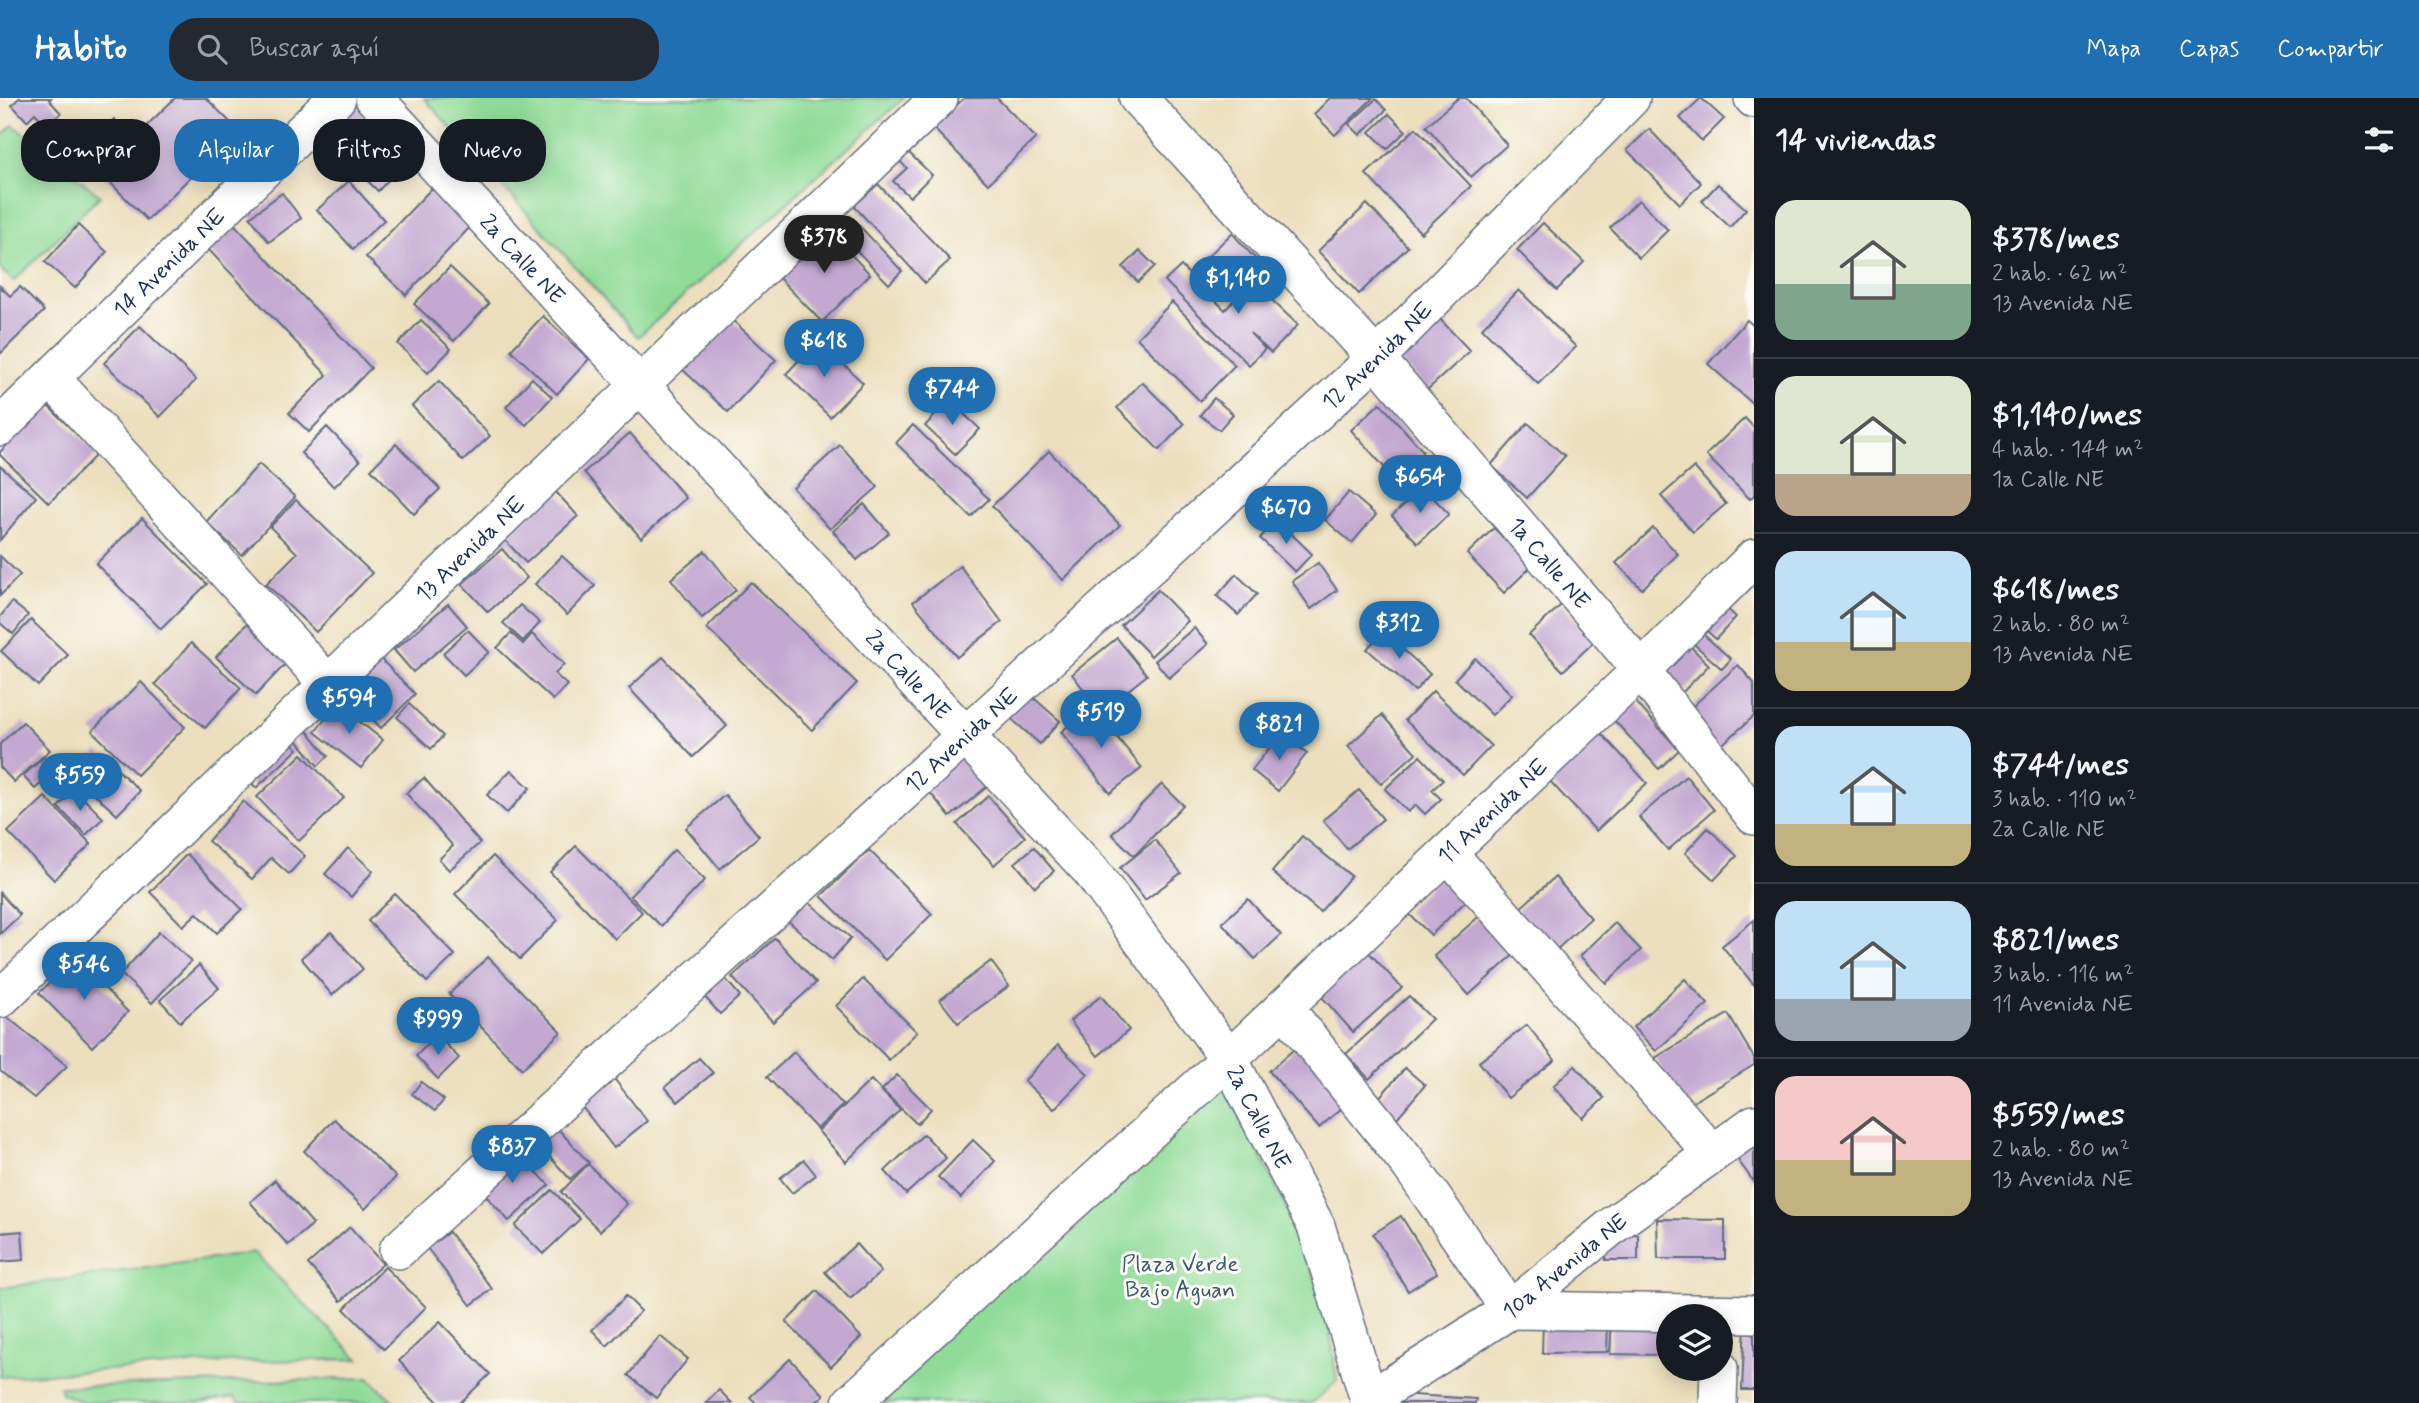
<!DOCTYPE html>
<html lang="es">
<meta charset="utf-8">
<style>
body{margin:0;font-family:Mynerve,sans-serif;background:#242831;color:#f1f3f6;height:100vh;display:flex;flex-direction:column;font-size:26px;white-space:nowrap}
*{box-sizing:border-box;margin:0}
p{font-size:23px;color:#9ea1a6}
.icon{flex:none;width:38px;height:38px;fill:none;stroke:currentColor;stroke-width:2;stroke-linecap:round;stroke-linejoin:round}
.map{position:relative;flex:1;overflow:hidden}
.drawer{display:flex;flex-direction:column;background:#171b24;width:665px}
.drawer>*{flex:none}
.top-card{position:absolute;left:21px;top:21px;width:665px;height:63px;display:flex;gap:14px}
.tools{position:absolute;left:1656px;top:1206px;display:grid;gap:14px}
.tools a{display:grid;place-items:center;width:77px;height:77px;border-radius:50%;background:#171b24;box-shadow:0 4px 18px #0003;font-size:35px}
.price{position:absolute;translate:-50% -60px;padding:0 16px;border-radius:24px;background:#1f6fb2;color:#fff;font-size:23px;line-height:46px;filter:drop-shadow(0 2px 4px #0008)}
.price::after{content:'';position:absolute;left:50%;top:42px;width:21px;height:16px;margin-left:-10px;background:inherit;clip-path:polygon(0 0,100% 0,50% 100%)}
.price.selected{background:#222;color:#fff}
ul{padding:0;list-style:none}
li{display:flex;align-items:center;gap:21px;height:175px;padding:0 21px}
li+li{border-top:2px solid #363941}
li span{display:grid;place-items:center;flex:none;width:196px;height:140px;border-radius:21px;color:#555}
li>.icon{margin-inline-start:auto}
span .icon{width:84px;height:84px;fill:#fffc;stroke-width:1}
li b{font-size:30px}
h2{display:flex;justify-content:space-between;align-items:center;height:84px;padding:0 21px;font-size:30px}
.pill{padding:0 24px;border-radius:28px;background:#171b24;box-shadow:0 4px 18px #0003;font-size:24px;line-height:63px}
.pill.selected{background:#1f6fb2;color:#fff}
header{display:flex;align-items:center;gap:42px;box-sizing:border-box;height:98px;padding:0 35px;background:#1f6fb2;color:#fff}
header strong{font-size:33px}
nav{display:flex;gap:38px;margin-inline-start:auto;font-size:24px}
.search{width:490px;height:63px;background:#242831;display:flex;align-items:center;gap:18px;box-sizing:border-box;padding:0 24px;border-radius:28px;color:#9ea1a6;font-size:26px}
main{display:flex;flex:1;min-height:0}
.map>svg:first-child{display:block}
.green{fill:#90db98;stroke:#56857b;stroke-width:2}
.building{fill:#c3a9d2}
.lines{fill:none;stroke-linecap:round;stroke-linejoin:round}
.street-casing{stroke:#646d80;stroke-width:40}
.street{stroke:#fff;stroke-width:37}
.labels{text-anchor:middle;stroke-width:6;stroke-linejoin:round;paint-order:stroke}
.street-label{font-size:23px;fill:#1b2f5e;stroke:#fdfcf7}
.park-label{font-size:23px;fill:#385a6c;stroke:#fdfcf7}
</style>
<header>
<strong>Habito</strong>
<div class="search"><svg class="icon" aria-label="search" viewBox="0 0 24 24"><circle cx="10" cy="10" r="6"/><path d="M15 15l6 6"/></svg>Buscar aquí</div>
<nav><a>Mapa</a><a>Capas</a><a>Compartir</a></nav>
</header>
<main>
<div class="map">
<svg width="1754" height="1305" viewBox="0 0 1754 1305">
<rect width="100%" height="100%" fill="#fdfcf7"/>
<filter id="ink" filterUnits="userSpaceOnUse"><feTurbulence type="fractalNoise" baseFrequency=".0143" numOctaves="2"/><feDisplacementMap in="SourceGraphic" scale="14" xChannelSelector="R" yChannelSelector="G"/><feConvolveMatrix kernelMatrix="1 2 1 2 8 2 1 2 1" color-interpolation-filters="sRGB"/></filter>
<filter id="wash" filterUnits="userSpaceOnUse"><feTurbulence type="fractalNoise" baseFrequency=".00686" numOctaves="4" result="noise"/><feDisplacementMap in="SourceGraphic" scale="28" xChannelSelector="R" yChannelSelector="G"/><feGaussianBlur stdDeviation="1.57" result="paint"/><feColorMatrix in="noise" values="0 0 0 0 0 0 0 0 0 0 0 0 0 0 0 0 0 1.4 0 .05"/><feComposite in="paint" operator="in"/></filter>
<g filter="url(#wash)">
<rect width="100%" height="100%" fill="#ecdfbe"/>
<g class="green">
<polygon points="424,0 904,0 638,239"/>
<polygon points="13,27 100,98 14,183 0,171 0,39"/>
<polygon points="1217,969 1291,1119 1327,1211 1337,1283 1312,1305 866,1305"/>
<polygon points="254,1155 359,1261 229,1264 0,1279 0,1190"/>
<polygon points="369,1280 395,1305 239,1305 234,1299 201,1305 85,1305 61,1295 60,1289"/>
</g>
<g id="blocks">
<g class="building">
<polygon points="19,0 51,0 49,2 61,15 47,28 35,15 27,23 12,7"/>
<polygon points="175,0 206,0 238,32 147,122 96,70 113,53 98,38 114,21 134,40"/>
<polygon points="964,0 997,0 1036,40 988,86 933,30"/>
<polygon points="1330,0 1373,0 1335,37 1314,16"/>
<polygon points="1458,0 1466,0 1507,47 1471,79 1426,28"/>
<polygon points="1701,0 1724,21 1702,43 1680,20"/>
<polygon points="1376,1 1386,12 1360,37 1349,26"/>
<polygon points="357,3 413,56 378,93 322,39"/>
<polygon points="1389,16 1406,33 1387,51 1370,34"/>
<polygon points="1416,30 1471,88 1421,135 1366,76"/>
<polygon points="1649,31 1701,85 1680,106 1627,52"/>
<polygon points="906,52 932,77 910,99 893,83 907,70 897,61"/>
<polygon points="349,83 384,122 353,151 317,112"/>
<polygon points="878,86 950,162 925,185 854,108"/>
<polygon points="1718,86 1746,111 1730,129 1702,103"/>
<polygon points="432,90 472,127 406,197 366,159"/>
<polygon points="282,95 301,120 269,144 250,119"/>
<polygon points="1639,102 1668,132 1639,160 1610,130"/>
<polygon points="1367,106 1408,149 1359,196 1318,153"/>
<polygon points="850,118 902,173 889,186 836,131"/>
<polygon points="1543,125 1584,164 1557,192 1517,152"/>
<polygon points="234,126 371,270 309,334 289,315 327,277 208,151"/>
<polygon points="78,127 107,154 75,190 45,164"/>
<polygon points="825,130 870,176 822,224 777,178"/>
<polygon points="1232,135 1260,166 1231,194 1202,164"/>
<polygon points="1140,153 1155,168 1138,184 1123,169"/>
<polygon points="1181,168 1225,212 1252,183 1298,227 1271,255 1250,235 1265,251 1249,267 1165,183"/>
<polygon points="450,169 489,206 454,243 414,206"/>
<polygon points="0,188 10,198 20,189 44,213 0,256"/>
<polygon points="1519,192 1576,249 1538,286 1482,230"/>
<polygon points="1172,204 1235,267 1200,303 1137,240"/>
<polygon points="543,218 589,261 557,296 511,252"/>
<polygon points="1438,219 1470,253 1427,292 1396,259"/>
<polygon points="730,220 776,262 728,314 682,271"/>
<polygon points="421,222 451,251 428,275 398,246"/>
<polygon points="1747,222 1754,228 1754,307 1708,266"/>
<polygon points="140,228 196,282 160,319 104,265"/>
<polygon points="818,242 863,285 830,319 786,276"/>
<polygon points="532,280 552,299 526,327 506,309"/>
<polygon points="439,283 490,338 463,363 412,308"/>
<polygon points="1142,284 1184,326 1159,352 1117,310"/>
<polygon points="1214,300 1233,316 1219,332 1200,317"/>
<polygon points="949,302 980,331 955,356 925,328"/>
<polygon points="1380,305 1423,353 1394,380 1351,332"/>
<polygon points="47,307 97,356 49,405 0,357 0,354"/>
<polygon points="1745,320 1754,330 1754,397 1750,401 1706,357"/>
<polygon points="1528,325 1565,358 1527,400 1491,367"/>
<polygon points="913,327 989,401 971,419 896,345"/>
<polygon points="327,329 360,363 334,389 301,355"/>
<polygon points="630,335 686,400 641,440 584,374"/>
<polygon points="396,346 440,391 414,416 371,371"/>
<polygon points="840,347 878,389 830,431 793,390"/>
<polygon points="1049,353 1120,427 1063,482 992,408"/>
<polygon points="259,366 295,399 242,457 206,424"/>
<polygon points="0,368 36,399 0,442"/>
<polygon points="1694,369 1726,406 1693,434 1661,398"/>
<polygon points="1423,389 1449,416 1418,445 1392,418"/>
<polygon points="555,393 578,418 526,465 504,441"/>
<polygon points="1349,394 1376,417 1352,445 1325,422"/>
<polygon points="296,402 372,475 316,534 266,486 297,455 270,429"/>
<polygon points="864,406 889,435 857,462 833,433"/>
<polygon points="142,420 207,486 161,531 96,466"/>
<polygon points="1277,422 1312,456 1295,474 1260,440"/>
<polygon points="1494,430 1531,469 1504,495 1467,456"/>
<polygon points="1653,430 1678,456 1642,491 1616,465"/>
<polygon points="502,451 527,480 488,514 462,486"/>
<polygon points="705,453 736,492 702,520 671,481"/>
<polygon points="0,458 20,477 0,498"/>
<polygon points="562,458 595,488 567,517 535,486"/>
<polygon points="1318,465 1337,492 1311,511 1292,483"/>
<polygon points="960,468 1002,524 957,559 913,504"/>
<polygon points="1236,476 1257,496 1238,517 1217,498"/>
<polygon points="751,484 857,585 812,632 707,530"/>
<polygon points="1158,492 1188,523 1151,558 1121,527"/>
<polygon points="12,504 28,517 13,536 0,525 0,519"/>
<polygon points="1721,505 1736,519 1716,541 1700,527"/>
<polygon points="448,506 467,528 413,574 394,552"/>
<polygon points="520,507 540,525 523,543 503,525"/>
<polygon points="1561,507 1595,543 1563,573 1529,537"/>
<polygon points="252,520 292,559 256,597 216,559"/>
<polygon points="31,522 68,557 38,588 1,553"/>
<polygon points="1695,529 1731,561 1722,571 1686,539"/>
<polygon points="1194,530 1208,546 1169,580 1155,563"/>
<polygon points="468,532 489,554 464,577 443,555"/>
<polygon points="1383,533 1430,576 1415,593 1367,551"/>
<polygon points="511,535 523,546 532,536 564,566 555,576 567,587 553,602 497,550"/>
<polygon points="1117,540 1147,577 1101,614 1072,576"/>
<polygon points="191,545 241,590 205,630 155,586"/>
<polygon points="1688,546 1709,567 1674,603 1653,582"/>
<polygon points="374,554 415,596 381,630 340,588"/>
<polygon points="663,559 727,628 693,659 629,590"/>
<polygon points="1475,560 1512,597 1492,617 1455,581"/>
<polygon points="1738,567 1754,585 1754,618 1715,653 1683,617"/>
<polygon points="141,584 185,629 137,677 92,633"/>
<polygon points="1433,593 1491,648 1463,677 1405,622"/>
<polygon points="1027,594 1060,623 1040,646 1007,617"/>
<polygon points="1632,600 1679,652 1659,671 1611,619"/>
<polygon points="337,606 383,642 361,670 315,634"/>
<polygon points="409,606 443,638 431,651 397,619"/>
<polygon points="1092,608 1142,670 1110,695 1061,634"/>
<polygon points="1382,617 1416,655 1381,686 1348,648"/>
<polygon points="23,624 50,652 14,684 0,669 0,646"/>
<polygon points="301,625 328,658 318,668 291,635"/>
<polygon points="1600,634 1647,685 1596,733 1548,681"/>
<polygon points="282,635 298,651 256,690 241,673"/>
<polygon points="1281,635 1307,655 1278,693 1252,672"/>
<polygon points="98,653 140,693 117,717 75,678"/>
<polygon points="963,654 989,687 950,719 923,686"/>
<polygon points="302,656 344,700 299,743 257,699"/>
<polygon points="1420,658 1443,682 1432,692 1441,701 1425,716 1416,707 1408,714 1385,691"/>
<polygon points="44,659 56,672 35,691 23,678"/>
<polygon points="511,672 530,690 507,715 487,697"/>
<polygon points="1686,678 1714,712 1668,752 1639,719"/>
<polygon points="424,680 480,745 449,772 439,761 453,748 406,695"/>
<polygon points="1162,686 1183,707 1134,758 1112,736"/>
<polygon points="75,692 103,720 86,737 58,709"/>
<polygon points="1359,692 1383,721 1347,751 1323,722"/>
<polygon points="725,697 759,738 720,771 686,730"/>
<polygon points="988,698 1025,739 994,767 957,726"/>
<polygon points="45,699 91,746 54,782 8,734"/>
<polygon points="243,703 305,758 289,776 271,760 252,781 208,743"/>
<polygon points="1708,730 1737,758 1714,782 1685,755"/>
<polygon points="1302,738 1351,778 1320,814 1272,774"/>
<polygon points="1155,742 1181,775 1145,802 1120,770"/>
<polygon points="576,748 642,814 615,841 550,774"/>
<polygon points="1034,749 1054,773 1035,789 1015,765"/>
<polygon points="348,750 373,773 351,799 325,776"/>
<polygon points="674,752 705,782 661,828 630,798"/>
<polygon points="869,752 932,816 885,862 821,798"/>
<polygon points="187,756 242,811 217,835 197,815 183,828 150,794"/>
<polygon points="493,758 558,822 520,861 455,796"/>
<polygon points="1445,774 1471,798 1431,837 1406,813"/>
<polygon points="1555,779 1591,820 1555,853 1518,812"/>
<polygon points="0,795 20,817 0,836"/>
<polygon points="395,796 455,857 427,884 368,823"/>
<polygon points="805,801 851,840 832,862 787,822"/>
<polygon points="1248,801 1281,837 1255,861 1222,825"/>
<polygon points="1484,814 1518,853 1469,897 1434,858"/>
<polygon points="1754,822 1754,887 1722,848"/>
<polygon points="1615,825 1641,852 1606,885 1580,858"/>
<polygon points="159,834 191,863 152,905 121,876"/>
<polygon points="331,834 363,871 332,897 301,860"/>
<polygon points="775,840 816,885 773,924 732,879"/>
<polygon points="1363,848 1402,890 1353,934 1315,891"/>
<polygon points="488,859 561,934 522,971 449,896"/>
<polygon points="75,860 128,914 92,949 39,895"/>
<polygon points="991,863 1009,888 958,925 940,902"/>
<polygon points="199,867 219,890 180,924 160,902"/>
<polygon points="718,872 740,898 720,916 697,890"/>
<polygon points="863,881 917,934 889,962 836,908"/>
<polygon points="1685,881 1708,906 1656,953 1633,929"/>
<polygon points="1101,898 1129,932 1098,958 1070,923"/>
<polygon points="1409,898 1432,921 1369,981 1346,956"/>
<polygon points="0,913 67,968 34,1000 0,973"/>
<polygon points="1728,916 1754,960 1754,967 1684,1009 1655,960"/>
<polygon points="1527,927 1555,962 1508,1000 1479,964"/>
<polygon points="437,937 459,960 438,981 416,958"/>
<polygon points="1300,946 1350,1003 1319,1030 1269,973"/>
<polygon points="1058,947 1088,976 1054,1011 1024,983"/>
<polygon points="794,954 843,1007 817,1031 767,979"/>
<polygon points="699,960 713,975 678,1004 665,989"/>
<polygon points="1575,968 1604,1000 1583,1020 1553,988"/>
<polygon points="1405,970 1425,987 1391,1027 1371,1009"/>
<polygon points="609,974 647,1023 614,1050 576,1001"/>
<polygon points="897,977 931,1011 917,1026 882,992"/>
<polygon points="871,982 900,1012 846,1064 818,1033"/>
<polygon points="421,984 444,1002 435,1013 412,996"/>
<polygon points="548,1020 589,1065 570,1081 530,1037"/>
<polygon points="334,1021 396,1079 365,1111 304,1053"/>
<polygon points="1754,1033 1754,1084 1729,1050"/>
<polygon points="924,1036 946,1060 906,1096 885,1073"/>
<polygon points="973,1042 995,1063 961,1100 938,1079"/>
<polygon points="514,1050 549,1087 509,1123 475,1086"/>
<polygon points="804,1062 816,1077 792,1095 780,1080"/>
<polygon points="588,1066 627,1106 600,1133 561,1094"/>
<polygon points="275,1082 313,1126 288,1147 250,1104"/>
<polygon points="552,1092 580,1121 543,1156 515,1128"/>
<polygon points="1401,1118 1437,1175 1408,1193 1373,1136"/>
<polygon points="1657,1121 1725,1122 1725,1161 1658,1161"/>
<polygon points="350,1129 383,1166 341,1203 308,1166"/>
<polygon points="22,1133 24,1162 0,1164 0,1135"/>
<polygon points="449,1134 492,1191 471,1207 427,1150"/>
<polygon points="1638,1136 1638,1162 1606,1162 1607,1137"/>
<polygon points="856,1146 881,1174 850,1201 825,1174"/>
<polygon points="385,1169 426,1209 384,1251 344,1211"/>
<polygon points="817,1193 861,1239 831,1269 786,1224"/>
<polygon points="626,1198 641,1213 607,1248 592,1232"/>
<polygon points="1612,1220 1663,1220 1661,1257 1610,1256"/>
<polygon points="1543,1223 1608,1223 1607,1254 1542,1255"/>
<polygon points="440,1224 490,1276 460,1305 439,1305 399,1263"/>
<polygon points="1745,1224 1754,1225 1754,1292 1742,1292"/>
<polygon points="660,1238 688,1261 656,1300 628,1277"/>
<polygon points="790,1261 824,1297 815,1305 756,1305 750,1299"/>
<polygon points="719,1292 732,1305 706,1305"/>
<polygon points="1397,1296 1476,1301 1475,1305 1397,1305"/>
</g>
</g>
</g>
<g filter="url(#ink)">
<use href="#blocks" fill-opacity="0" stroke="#646d80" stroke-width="2"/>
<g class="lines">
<defs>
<g id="street">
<path id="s1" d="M374 0 1091 773 1229 961 1316 1128 1370 1305"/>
<path id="s2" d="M1138 0 1376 260 1641 572 1754 718"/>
<polyline points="1753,0 1754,1"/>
<polyline points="51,280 327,585"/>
<path id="s3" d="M0 329 337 0"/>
<polyline points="1448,755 1712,1055"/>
<path id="s4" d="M0 901 939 0"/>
<polyline points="1284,909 1410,1067 1510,1212 1754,1216"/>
<path id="s5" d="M398 1152 965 638 1376 260 1631 0"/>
<path id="s6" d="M1370 1301 1510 1212 1616 1125 1754 1026"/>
<path id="s7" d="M851 1305 1229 961 1641 572 1754 460"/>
<polyline points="1718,1305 1719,1270"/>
</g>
</defs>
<use href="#street" class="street-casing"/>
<use href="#street" class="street"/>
</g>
</g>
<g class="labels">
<g class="street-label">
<text dy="8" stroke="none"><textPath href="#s1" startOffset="219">2a Calle NE</textPath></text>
<text dy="8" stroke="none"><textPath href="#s3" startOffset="236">14 Avenida NE</textPath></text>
<text dy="8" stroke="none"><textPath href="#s5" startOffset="1326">12 Avenida NE</textPath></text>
<text dy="8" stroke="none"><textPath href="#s4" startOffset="651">13 Avenida NE</textPath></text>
<text dy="8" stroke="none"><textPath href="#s2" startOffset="621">1a Calle NE</textPath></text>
<text dy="8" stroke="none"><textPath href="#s1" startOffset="786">2a Calle NE</textPath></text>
<text dy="8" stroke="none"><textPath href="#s5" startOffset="760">12 Avenida NE</textPath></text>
<text dy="8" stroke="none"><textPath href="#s7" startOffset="873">11 Avenida NE</textPath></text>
<text dy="8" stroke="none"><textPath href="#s1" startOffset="1353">2a Calle NE</textPath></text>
<text dy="8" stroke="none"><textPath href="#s6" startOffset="236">10a Avenida NE</textPath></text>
</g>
<g class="park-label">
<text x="1180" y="1173">Plaza Verde<tspan x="1180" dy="26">Bajo Aguan</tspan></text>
</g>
</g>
</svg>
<div class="tools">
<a><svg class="icon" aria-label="layers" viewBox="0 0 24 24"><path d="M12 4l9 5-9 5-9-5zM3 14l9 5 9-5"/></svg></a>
</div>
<b class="price selected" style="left:824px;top:177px">$378</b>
<b class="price" style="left:1238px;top:218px">$1,140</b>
<b class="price" style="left:824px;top:281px">$618</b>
<b class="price" style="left:952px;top:329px">$744</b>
<b class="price" style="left:1420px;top:417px">$654</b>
<b class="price" style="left:1286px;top:448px">$670</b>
<b class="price" style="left:1399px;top:563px">$312</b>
<b class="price" style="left:349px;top:638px">$594</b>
<b class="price" style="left:1101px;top:652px">$519</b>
<b class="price" style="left:1279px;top:664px">$821</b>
<b class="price" style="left:80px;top:715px">$559</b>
<b class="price" style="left:84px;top:904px">$546</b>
<b class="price" style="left:438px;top:959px">$999</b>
<b class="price" style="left:512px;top:1087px">$837</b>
<div class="top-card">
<a class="pill">Comprar</a>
<a class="pill selected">Alquilar</a>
<a class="pill">Filtros</a>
<a class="pill">Nuevo</a>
</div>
</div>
<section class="drawer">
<h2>14 viviendas<svg class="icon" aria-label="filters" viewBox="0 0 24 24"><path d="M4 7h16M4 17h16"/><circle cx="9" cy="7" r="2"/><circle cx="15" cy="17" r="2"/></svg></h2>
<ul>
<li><span style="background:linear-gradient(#dfe7d0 60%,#7fa58c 0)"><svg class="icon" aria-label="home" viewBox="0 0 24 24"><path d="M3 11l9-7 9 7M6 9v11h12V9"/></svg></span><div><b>$378/mes</b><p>2 hab. · 62 m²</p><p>13 Avenida NE</p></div></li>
<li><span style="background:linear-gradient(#dfe7d0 70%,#b9a48a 0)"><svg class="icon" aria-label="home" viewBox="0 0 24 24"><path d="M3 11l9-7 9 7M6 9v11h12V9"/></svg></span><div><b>$1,140/mes</b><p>4 hab. · 144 m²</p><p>1a Calle NE</p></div></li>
<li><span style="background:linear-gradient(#bfe0f5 65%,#c2b280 0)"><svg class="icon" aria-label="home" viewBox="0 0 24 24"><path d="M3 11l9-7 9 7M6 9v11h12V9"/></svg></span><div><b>$618/mes</b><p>2 hab. · 80 m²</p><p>13 Avenida NE</p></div></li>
<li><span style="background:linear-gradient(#bfe0f5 70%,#c2b280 0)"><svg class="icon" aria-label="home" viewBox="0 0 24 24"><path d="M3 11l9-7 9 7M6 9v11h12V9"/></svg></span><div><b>$744/mes</b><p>3 hab. · 110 m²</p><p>2a Calle NE</p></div></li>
<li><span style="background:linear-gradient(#bfe0f5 70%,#9aa5b1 0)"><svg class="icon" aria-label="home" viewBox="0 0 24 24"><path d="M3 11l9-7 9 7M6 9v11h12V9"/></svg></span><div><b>$821/mes</b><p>3 hab. · 116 m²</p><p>11 Avenida NE</p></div></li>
<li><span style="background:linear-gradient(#f6c9c9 60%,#c2b280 0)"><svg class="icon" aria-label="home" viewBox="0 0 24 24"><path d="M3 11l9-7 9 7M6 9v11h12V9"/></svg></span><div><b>$559/mes</b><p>2 hab. · 80 m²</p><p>13 Avenida NE</p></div></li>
</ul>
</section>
</main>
